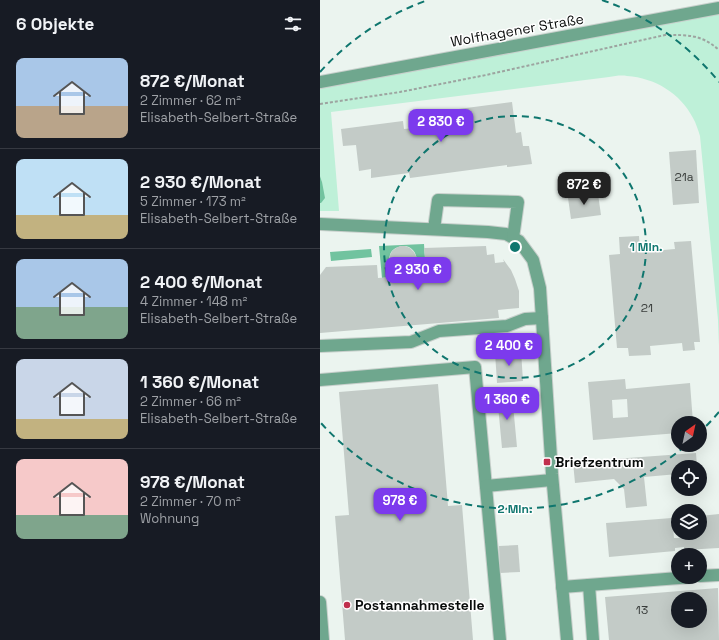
<!DOCTYPE html>
<html lang="de">
<meta charset="utf-8">
<style>
body{margin:0;font-family:"Space Grotesk",sans-serif;background:#242831;color:#f1f3f6;height:100vh;display:flex;flex-direction:column;font-size:15px;white-space:nowrap}
*{box-sizing:border-box;margin:0}
p{font-size:13px;color:#9ea1a6}
.icon{flex:none;width:22px;height:22px;fill:none;stroke:currentColor;stroke-width:2;stroke-linecap:round;stroke-linejoin:round}
.map{position:relative;flex:1;overflow:hidden}
.sheet{display:flex;flex-direction:column;background:#171b24;width:320px}
.sheet>*{flex:none}
.needle{width:26px;rotate:33deg}
.controls{position:absolute;left:351px;top:416px;display:grid;gap:8px}
.controls a{display:grid;place-items:center;width:36px;height:36px;border-radius:50%;background:#171b24;box-shadow:0 4px 16px #0002;font-size:20px}
.price{position:absolute;translate:-50% -34px;padding:0 9px;border-radius:8px;background:#7c3aed;color:#fff;font-size:13px;line-height:26px;filter:drop-shadow(0 1px 2px #0008)}
.price::after{content:'';position:absolute;left:50%;top:24px;width:12px;height:9px;margin-left:-6px;background:inherit;clip-path:polygon(0 0,100% 0,50% 100%)}
.price.active{background:#222;color:#fff}
ul{padding:0;list-style:none}
li{display:flex;align-items:center;gap:12px;height:100px;padding:0 16px}
li+li{border-top:1px solid #363941}
li span{display:grid;place-items:center;flex:none;width:112px;height:80px;border-radius:8px;color:#555}
li>.icon{margin-inline-start:auto}
span .icon{width:48px;height:48px;fill:#fffc;stroke-width:1}
li b{font-size:17px}
h2{display:flex;justify-content:space-between;align-items:center;height:48px;padding:0 16px;font-size:17px}
main{display:flex;flex:1;min-height:0}
.map>svg:first-child{display:block}
.green{fill:#bef0d8}
.water{fill:#71c39f}
.building{fill:#c3cbc7;fill-rule:evenodd}
.lines{fill:none;stroke-linecap:round;stroke-linejoin:round}
.minor-casing{stroke:#c7cfcb;stroke-width:14}
.path{stroke:#9da4a0;stroke-width:2;stroke-dasharray:3 2;stroke-linecap:butt}
.minor{stroke:#6fa78e;stroke-width:12}
.ring{fill:none;stroke:#0f766e;stroke-width:2;stroke-dasharray:7 5}
.poi-dot{fill:#c02f4d;stroke:#fff;stroke-width:1.5}
.labels{text-anchor:middle;stroke-width:3;stroke-linejoin:round;paint-order:stroke}
.number-label{font-size:12px;fill:#383c3a}
.street-label{font-size:14px;fill:#090c0b;stroke:#fff}
.poi-label{font-size:14px;font-weight:bold;fill:#090c0b;stroke:#fff;text-anchor:start}
.centre{fill:#0f766e;stroke:#fff;stroke-width:2}
.ring-label{font-size:12px;text-anchor:middle;font-weight:bold;fill:#0f766e;stroke:#fff;stroke-width:3;stroke-linejoin:round;paint-order:stroke}
</style>
<main>
<section class="sheet">
<h2>6 Objekte<svg class="icon" aria-label="filters" viewBox="0 0 24 24"><path d="M4 7h16M4 17h16"/><circle cx="9" cy="7" r="2"/><circle cx="15" cy="17" r="2"/></svg></h2>
<ul>
<li><span style="background:linear-gradient(#a9c7e8 60%,#b9a48a 0)"><svg class="icon" aria-label="home" viewBox="0 0 24 24"><path d="M3 11l9-7 9 7M6 9v11h12V9"/></svg></span><div><b>872 €/Monat</b><p>2 Zimmer · 62 m²</p><p>Elisabeth-Selbert-Straße</p></div></li>
<li><span style="background:linear-gradient(#bfe0f5 70%,#c2b280 0)"><svg class="icon" aria-label="home" viewBox="0 0 24 24"><path d="M3 11l9-7 9 7M6 9v11h12V9"/></svg></span><div><b>2 930 €/Monat</b><p>5 Zimmer · 173 m²</p><p>Elisabeth-Selbert-Straße</p></div></li>
<li><span style="background:linear-gradient(#a9c7e8 60%,#7fa58c 0)"><svg class="icon" aria-label="home" viewBox="0 0 24 24"><path d="M3 11l9-7 9 7M6 9v11h12V9"/></svg></span><div><b>2 400 €/Monat</b><p>4 Zimmer · 148 m²</p><p>Elisabeth-Selbert-Straße</p></div></li>
<li><span style="background:linear-gradient(#c9d6e8 75%,#c2b280 0)"><svg class="icon" aria-label="home" viewBox="0 0 24 24"><path d="M3 11l9-7 9 7M6 9v11h12V9"/></svg></span><div><b>1 360 €/Monat</b><p>2 Zimmer · 66 m²</p><p>Elisabeth-Selbert-Straße</p></div></li>
<li><span style="background:linear-gradient(#f6c9c9 70%,#7fa58c 0)"><svg class="icon" aria-label="home" viewBox="0 0 24 24"><path d="M3 11l9-7 9 7M6 9v11h12V9"/></svg></span><div><b>978 €/Monat</b><p>2 Zimmer · 70 m²</p><p>Wohnung</p></div></li>
</ul>
</section>
<div class="map">
<svg width="399" height="640" viewBox="0 0 399 640">
<rect width="100%" height="100%" fill="#ebf4ef"/>
<path class="green" d="M399 13V346L398 320 380 136C378 130 376 123 373 118 360 93 335 78 307 76 301 75 295 76 289 77L11 112 19 211H0V203H1L2 182 0 176V86Z"/>
<g class="water">
<polygon points="0,176 2,182 5,198 1,203 0,203"/>
<path d="M104 244 106 274 86 276V273C105 267 96 241 79 247 74 248 71 251 70 255 66 264 73 272 82 274V276L62 278 59 246Z"/>
<polygon points="51,249 52,257 11,261 10,252"/>
</g>
<g class="building">
<polygon points="192,102 196,133 201,132 203,146 209,146 212,164 187,167 187,165 90,178 89,173 51,178 51,169 39,171 36,145 23,146 21,129 83,121 84,129 94,128 93,115"/>
<polygon points="376,150 379,203 353,205 349,152"/>
<polygon points="278,194 281,215 251,219 248,198"/>
<polygon points="319,236 320,252 355,249 354,242 371,241 380,342 374,342 375,350 363,351 362,343 330,346 331,355 309,356 308,348 297,348 289,255 300,254 299,237"/>
<polygon points="80,246 85,246 90,248 94,252 97,258 96,263 94,268 89,272 86,273 86,276 107,274 104,248 166,246 167,255 174,254 175,263 184,262 183,259 191,270 195,279 199,291 199,308 178,310 179,318 0,333 0,275 6,267 57,265 58,278 82,276 82,274 75,272 72,268 69,260 70,255 72,251 76,248"/>
<polygon points="201,351 203,381 177,383 175,352"/>
<path d="M305 379 306 389 370 383 373 423H358V433L273 440 268 382ZM307 399 308 417 293 418 292 400Z"/>
<polygon points="118,384 128,506 142,505 153,640 25,640 15,516 29,515 19,392"/>
<polygon points="192,394 197,447 182,448 177,395"/>
<polygon points="376,453 377,467 358,467 358,474 324,477 327,506 306,508 304,489 294,479 255,483 253,462"/>
<polygon points="399,514 399,548 364,550 364,547 355,548 355,551 289,557 286,523 352,518 354,538 363,538 363,533 380,533 380,516"/>
<polygon points="198,545 200,572 180,573 179,546"/>
<path d="M398 588 399 640H289L285 597ZM358 599H380V621H358Z"/>
</g>
<g class="lines">
<defs>
<g id="minor">
<polyline points="0,82 399,8"/>
<polyline points="0,224 168,232 186,234 199,241 213,260 220,288 232,474 247,640"/>
<polyline points="114,229 118,200 198,202 193,238"/>
<polyline points="0,346 91,342 119,331 187,326 205,319 222,318"/>
<polyline points="0,380 155,367 180,640"/>
<polyline points="166,486 232,480"/>
<polyline points="380,576 399,575"/>
<polyline points="269,585 273,640"/>
<polyline points="242,587 372,577"/>
<polyline points="0,602 3,640"/>
</g>
</defs>
<use href="#minor" class="minor-casing"/>
<path class="path" d="M0 104 80 92 166 75 345 35C367 35 381 34 399 50"/>
<use href="#minor" class="minor"/>
</g>
<g class="ring">
<circle cx="195" cy="247" r="131"/>
<path d="M399 412A262 262 0 0 1 380 432M365 446A262 262 0 0 1 0 422M0 72A262 262 0 0 1 108 0M282 0A262 262 0 0 1 399 82"/>
</g>
<g class="poi-dot">
<rect x="223" y="458" width="8" height="8" rx="2"/>
<circle cx="27" cy="605" r="4"/>
</g>
<g class="labels">
<g class="number-label">
<text x="364" y="181">21a</text>
<text x="327" y="312">21</text>
<text x="322" y="614">13</text>
</g>
<g class="street-label">
<text transform="translate(197 30) rotate(-10)" y="5">Wolfhagener Straße</text>
</g>
<g class="poi-label">
<text x="235" y="467">Briefzentrum</text>
<text x="35" y="610">Postannahmestelle</text>
</g>
</g>
<circle cx="195" cy="247" r="6" class="centre"/>
<g class="ring-label">
<text x="326" y="251">1 Min.</text>
<text x="195" y="513">2 Min.</text>
</g>
</svg>
<div class="controls">
<a><svg class="needle" viewBox="-14 -14 28 28"><path d="M0-13l5 13h-10z" fill="#e53935"/><path d="M0 13l5-13h-10z" fill="#9ea1a6"/></svg></a>
<a><svg class="icon" aria-label="locate" viewBox="0 0 24 24"><circle cx="12" cy="12" r="6"/><path d="M12 2v4M12 18v4M2 12h4M18 12h4"/></svg></a>
<a><svg class="icon" aria-label="layers" viewBox="0 0 24 24"><path d="M12 4l9 5-9 5-9-5zM3 14l9 5 9-5"/></svg></a>
<a>+</a>
<a>−</a>
</div>
<b class="price" style="left:121px;top:143px">2 830 €</b>
<b class="price active" style="left:264px;top:206px">872 €</b>
<b class="price" style="left:98px;top:291px">2 930 €</b>
<b class="price" style="left:189px;top:367px">2 400 €</b>
<b class="price" style="left:187px;top:421px">1 360 €</b>
<b class="price" style="left:80px;top:522px">978 €</b>
</div>
</main>
